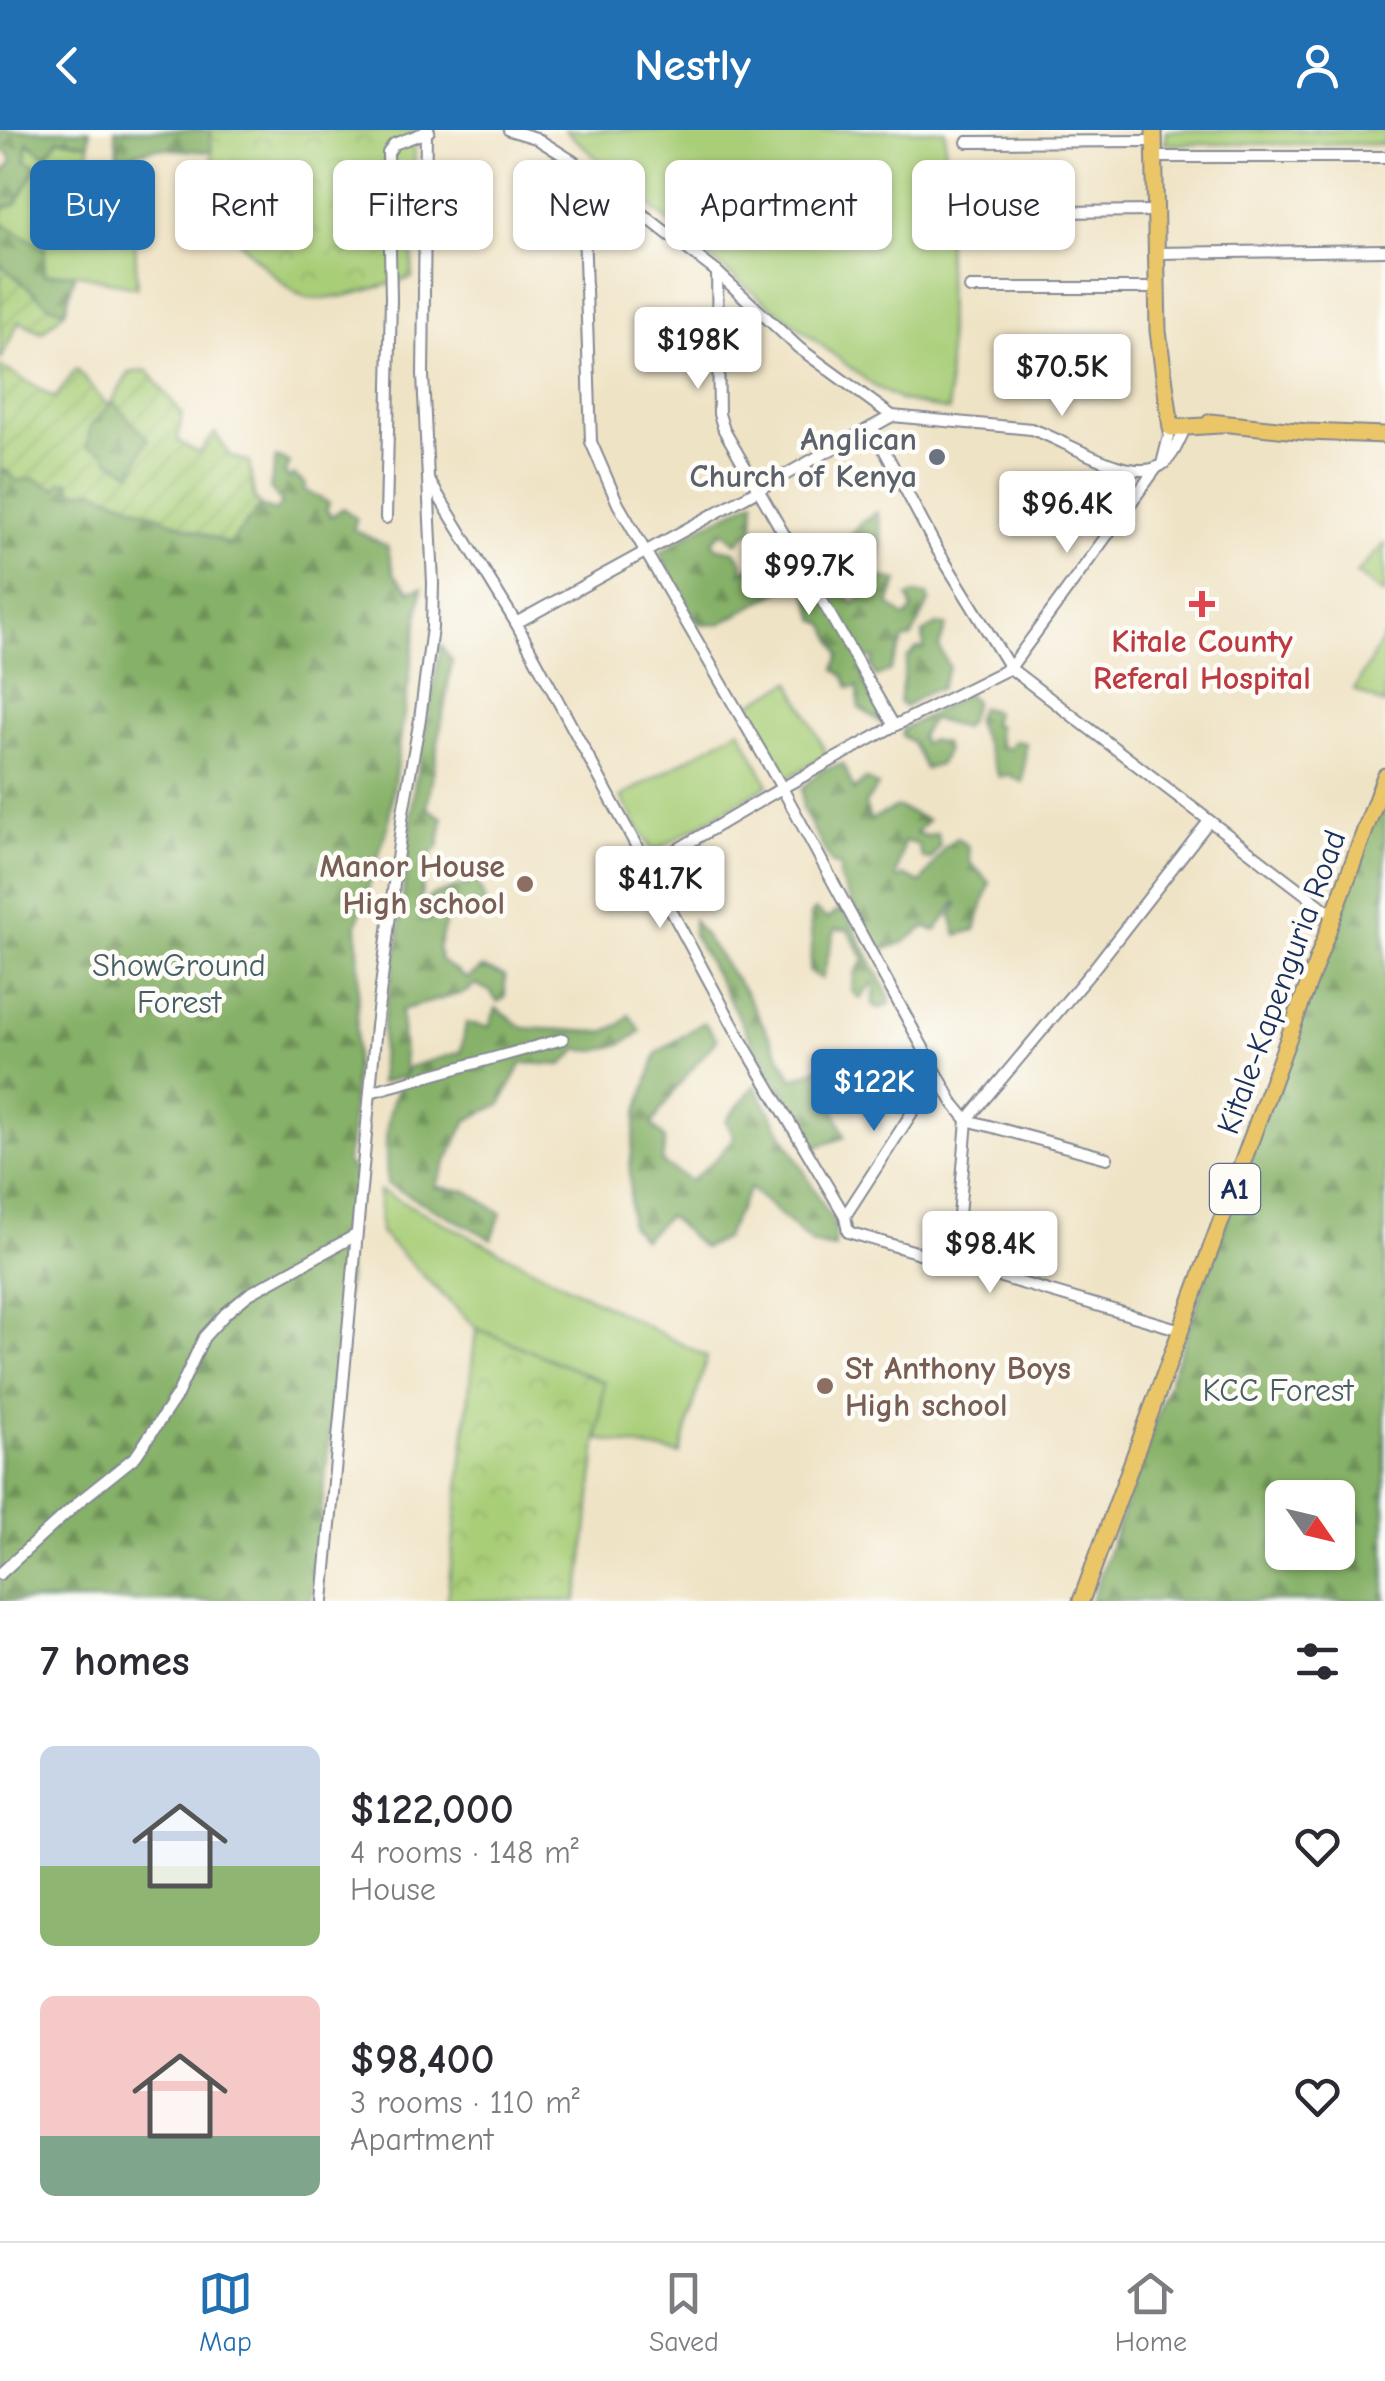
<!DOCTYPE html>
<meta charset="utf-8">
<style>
body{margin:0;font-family:"Comic Neue",sans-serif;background:#f7f7f7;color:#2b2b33;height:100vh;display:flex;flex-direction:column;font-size:38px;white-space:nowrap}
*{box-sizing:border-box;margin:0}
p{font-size:32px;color:#7c7c81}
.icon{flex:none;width:55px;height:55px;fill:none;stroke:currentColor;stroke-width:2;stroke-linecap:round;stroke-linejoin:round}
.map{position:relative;height:1471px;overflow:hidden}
.side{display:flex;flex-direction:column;background:#fff;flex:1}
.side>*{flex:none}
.hud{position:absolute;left:30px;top:30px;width:1325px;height:90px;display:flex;gap:20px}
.needle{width:65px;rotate:124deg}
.controls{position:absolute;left:1265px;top:1350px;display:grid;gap:20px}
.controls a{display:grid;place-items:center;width:90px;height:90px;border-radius:15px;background:#fff;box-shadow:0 2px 8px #0004;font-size:50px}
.price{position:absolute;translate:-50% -85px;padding:0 22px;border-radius:10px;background:#fff;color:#222;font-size:32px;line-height:65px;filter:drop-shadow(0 2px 5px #0008)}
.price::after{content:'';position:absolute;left:50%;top:60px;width:30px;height:22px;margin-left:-15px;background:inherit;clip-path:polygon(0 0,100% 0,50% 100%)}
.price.current{background:#1f6fb2;color:#fff}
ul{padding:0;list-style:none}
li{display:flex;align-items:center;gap:30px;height:250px;padding:0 40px}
li span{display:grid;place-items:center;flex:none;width:280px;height:200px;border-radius:15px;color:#555}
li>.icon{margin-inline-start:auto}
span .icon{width:120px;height:120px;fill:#fffc;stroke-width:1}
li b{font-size:42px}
h2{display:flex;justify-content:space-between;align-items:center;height:120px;padding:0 40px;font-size:42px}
.tag{padding:0 35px;border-radius:15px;background:#fff;box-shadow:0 2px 8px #0004;font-size:35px;line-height:90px}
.tag.current{background:#1f6fb2;color:#fff}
header{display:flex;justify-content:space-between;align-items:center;height:130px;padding:0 40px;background:#1f6fb2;color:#fff;font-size:45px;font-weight:700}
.dock{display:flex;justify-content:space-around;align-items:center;height:140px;border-top:2px solid #e1e1e2;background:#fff;font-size:28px;color:#7c7c81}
.dock a{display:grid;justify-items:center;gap:5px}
.dock .current{color:#1f6fb2}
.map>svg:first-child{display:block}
.grass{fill:#a9ce78;stroke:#627e6b;stroke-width:2.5}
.forest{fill:url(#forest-firs);stroke:#507063;stroke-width:2.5;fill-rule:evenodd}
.park{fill:url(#park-crowns);stroke:#627e6b;stroke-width:2.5}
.garden{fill:url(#garden-furrows);stroke:#627e6b;stroke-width:2.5}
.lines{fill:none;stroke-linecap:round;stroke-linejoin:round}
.minor-casing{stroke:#858992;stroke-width:14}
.highway-casing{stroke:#858992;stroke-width:19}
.minor{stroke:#fff;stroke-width:10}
.highway{stroke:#ebc669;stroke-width:15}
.worship-dot{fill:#6b7280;stroke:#fdfcf7;stroke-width:4}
.health-dot{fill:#e0444e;stroke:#fdfcf7;stroke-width:4}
.education-dot{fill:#8d6e63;stroke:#fdfcf7;stroke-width:4}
.labels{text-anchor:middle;stroke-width:9;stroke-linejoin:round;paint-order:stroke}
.shield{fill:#fdfcf7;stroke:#5f6c8c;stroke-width:2.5}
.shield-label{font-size:30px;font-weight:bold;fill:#1b2f5e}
.worship-label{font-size:32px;font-weight:bold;fill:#5b616d;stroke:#fdfcf7;text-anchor:end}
.health-label{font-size:32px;font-weight:bold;fill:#be3a42;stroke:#fdfcf7}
.education-label{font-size:32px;font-weight:bold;fill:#785e54;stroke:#fdfcf7;text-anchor:end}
.park-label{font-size:32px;fill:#465f66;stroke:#fdfcf7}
.street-label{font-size:32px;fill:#1b2f5e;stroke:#fdfcf7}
</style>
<header><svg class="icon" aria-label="back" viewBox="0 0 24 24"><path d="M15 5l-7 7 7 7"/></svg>Nestly<svg class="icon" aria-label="person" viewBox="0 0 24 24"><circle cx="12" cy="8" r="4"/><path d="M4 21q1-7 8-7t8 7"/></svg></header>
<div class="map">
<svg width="1385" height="1471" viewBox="0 0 1385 1471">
<defs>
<pattern id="forest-firs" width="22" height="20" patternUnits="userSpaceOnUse" patternTransform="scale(2.5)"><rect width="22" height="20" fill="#86b168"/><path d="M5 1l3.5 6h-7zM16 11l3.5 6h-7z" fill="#6d9059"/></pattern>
<pattern id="park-crowns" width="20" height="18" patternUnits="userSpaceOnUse" patternTransform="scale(2.5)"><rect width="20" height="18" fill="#a9ce78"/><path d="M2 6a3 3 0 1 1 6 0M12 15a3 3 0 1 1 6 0" fill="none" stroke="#91b16a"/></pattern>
<pattern id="garden-furrows" width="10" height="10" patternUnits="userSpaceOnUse" patternTransform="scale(2.5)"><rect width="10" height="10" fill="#a9ce78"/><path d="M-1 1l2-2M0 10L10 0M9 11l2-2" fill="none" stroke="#91b16a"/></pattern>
</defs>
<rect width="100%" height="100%" fill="#fdfcf7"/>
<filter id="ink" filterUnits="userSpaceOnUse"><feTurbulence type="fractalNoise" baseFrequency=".01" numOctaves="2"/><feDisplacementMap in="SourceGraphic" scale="20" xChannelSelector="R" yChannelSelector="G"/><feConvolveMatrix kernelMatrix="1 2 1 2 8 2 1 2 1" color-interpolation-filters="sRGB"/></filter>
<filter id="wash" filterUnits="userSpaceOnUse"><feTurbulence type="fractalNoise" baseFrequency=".0048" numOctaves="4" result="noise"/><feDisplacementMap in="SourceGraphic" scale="40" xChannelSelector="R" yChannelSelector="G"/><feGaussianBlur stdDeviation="2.25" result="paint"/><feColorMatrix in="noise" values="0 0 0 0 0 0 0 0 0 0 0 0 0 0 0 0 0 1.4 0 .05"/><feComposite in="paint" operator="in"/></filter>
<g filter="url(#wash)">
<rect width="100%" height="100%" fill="#efe3c5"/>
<g class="grass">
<polygon points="565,0 945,0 949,281 900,270 874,256 708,127"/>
<polygon points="1166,0 1385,0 1385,14 1165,14"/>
<polygon points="59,8 89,14 89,26 67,30 60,85 134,81 137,158 75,143 44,145 27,110 0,92 4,78 16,74 37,36 26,31 27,11"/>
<polygon points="1385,413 1385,465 1356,444"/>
<polygon points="1385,505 1385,575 1354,560"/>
<polygon points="791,552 827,625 785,649 744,577"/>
<polygon points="740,599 768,655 653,722 621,667"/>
<polygon points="379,1060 707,1227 680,1324 598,1309 604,1252 476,1198 380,1103"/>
</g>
<g class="forest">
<polygon points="0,0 90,0 89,14 59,9 46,26 27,12 26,30 37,36 16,74 4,78 0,74 0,40 4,42 12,31 9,24 0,19"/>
<polygon points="115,0 211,0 211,22 156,18 118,28"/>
<polygon points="0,92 45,118 44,145 75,143 65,181 48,175 0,134"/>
<polygon points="112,271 149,309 132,343 87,317 90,297"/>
<polygon points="276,327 290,333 285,344 289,348 294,345 306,355 304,360 329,373 326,380 332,386 343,378 357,389 353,399 387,416 394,444 410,461 422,458 388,695 357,794 359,845 351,1010 346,1033 357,1043 350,1090 335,1108 346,1126 348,1146 311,1471 0,1471 0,340 33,348 56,359 60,353 69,351 75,362 94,360 229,414 260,376 275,381 282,373 270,359"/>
<polygon points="755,370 754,397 737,413 723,401 713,410 715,417 735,421 743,433 741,443 756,432 764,439 760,451 783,459 720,494 700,495 686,476 660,423 695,400"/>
<path d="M877 382C885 405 883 431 867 450L848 438 847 465 853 474 882 448 898 451 889 474 905 488 913 480 908 467 914 464 928 465 929 472 912 507 903 510 889 541 876 547 871 536 874 528H863L865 553 880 579 882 593 859 578 858 557 849 558 845 547 835 539 840 524 825 494 816 490 803 449 849 409 862 391Z"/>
<polygon points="937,495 946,496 939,517 949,537 940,559 929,561 905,577 899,572 907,528 917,518 924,519 923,503"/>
<path d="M441 515 452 531 427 678 443 688 439 716 425 731 420 776 431 766 476 751 486 772 446 791 438 818 441 831 467 849 482 838 505 846V868L497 872 491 862 475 854 467 862 401 880 405 943 409 937 461 922 466 893 489 897 496 878 524 898 604 902 621 894 629 885 641 901C626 914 599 925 579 919L562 935 522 933 501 974 467 990 435 1057 467 1061 501 1083 492 1109 387 1054C385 1013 383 983 404 946L380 953 383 890 398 816 414 658Z"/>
<polygon points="967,564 974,571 968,593 962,598 932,589 920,606 923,614 930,610 944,613 946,622 939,635 925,639 912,612 902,606 903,599"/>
<polygon points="980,577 995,582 992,594 998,596 997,606 1002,618 1009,618 1014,611 1026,613 1023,652 1009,645 999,647 975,590"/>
<polygon points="843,634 854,660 865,649 878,656 865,674 870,690 897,677 928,690 916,703 927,706 937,703 940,715 931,729 923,729 917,714 904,711 896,747 899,750 903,745 921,753 945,717 957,708 968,717 970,732 990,753 975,800 957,805 951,786 958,774 956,772 936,801 925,797 903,813 877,822 840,750 840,735 832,734 803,680 802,659 821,640"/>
<path d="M1385 647V1471H1091ZM1282 1368H1338V1422H1282Z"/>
<polygon points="815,780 827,789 838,781 845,781 889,866 890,874 879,879 873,874 875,856 873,853 860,869 852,861 855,843 865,829 847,799 835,800 822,849 809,842 812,817 810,786"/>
<polygon points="693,790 745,862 793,949 842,928 855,939 855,960 834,978 845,1007 811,1019 693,804"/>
<path d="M704 892 717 909C694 937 670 963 652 995L665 1009 662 1033 691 1051 720 1025 734 1007 726 991 755 955 835 1096V1118L813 1114 750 1058 724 1109 703 1118 668 1086 643 1109 630 1095V1036L637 984 657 923Z"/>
</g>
<g class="park">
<path d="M211 0H415L412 148C388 154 330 174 307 168 288 163 225 101 220 84 211 57 212 28 211 0Z"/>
<polygon points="476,1198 604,1252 582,1446 576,1471 447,1471"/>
</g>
<g class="garden">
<polygon points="0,134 48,175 65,181 42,202 19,191 0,231"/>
<polygon points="0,236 55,268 76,239 108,276 90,297 87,317 106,322 108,330 132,343 148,309 112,271 129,243 147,240 182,284 178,311 199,323 215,303 230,326 249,332 254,367 260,376 229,414 95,360 74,362 69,351 60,353 56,359 33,348 17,351 7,341 0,340"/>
</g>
</g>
<g filter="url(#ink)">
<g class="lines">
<defs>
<g id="minor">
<path d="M509 0 536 8 582 37 717 142 799 218 892 286 1031 299C1064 309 1124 352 1158 337 1172 331 1179 311 1185 298"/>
<polyline points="967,12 1154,11"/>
<polyline points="1155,27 1385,27"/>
<polyline points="582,37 591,312 618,374 782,658 894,596 1010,538 1334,786"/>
<polyline points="969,83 1156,81"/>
<polyline points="1156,123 1385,120"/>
<polyline points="717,142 719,284 724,300 894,596"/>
<polyline points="970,158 1157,158"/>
<polyline points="872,297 937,419 1010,538 1157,337"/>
<polyline points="1162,334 1171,298"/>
<polyline points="430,352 516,493 892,286"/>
<polyline points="386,388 391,168 388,23 394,14 429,1"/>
<polyline points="516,493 741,910 845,1086 848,1102 1181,1200"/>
<polyline points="649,736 782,658 953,973 967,990 1107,1028"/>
<polyline points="370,962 563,909"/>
<polyline points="845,1086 937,944"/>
<polyline points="955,1134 967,990 1092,841 1209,691"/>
<polyline points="0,1444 81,1370 136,1326 177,1265 204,1207 226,1183 249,1164 356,1105"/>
<polyline points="323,1471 376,896 403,682 420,589 432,498 433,453 423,245 426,0"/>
</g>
<g id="highway">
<polyline points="1154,0 1158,201 1171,298 1220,295"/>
<polyline points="1210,292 1307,302 1385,305"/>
<polyline points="1081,1471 1385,646"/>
</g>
</defs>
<use href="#minor" class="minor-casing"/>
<use href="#highway" class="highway-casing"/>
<use href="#minor" class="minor"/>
<use href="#highway" class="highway"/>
</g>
</g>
<circle class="worship-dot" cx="937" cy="327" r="10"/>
<path class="health-dot" d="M1197 459h10v10h10v10h-10v10h-10v-10h-10v-10h10z"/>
<g class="education-dot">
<circle cx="525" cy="754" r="10"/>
<circle cx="825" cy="1256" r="10"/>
</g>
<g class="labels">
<rect class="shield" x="1210" y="1034" width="50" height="50" rx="8"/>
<g class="shield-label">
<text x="1235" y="1069">A1</text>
</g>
<g class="worship-label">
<text x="917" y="320">Anglican<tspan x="917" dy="37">Church of Kenya</tspan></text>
</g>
<g class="health-label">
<text x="1202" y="522">Kitale County<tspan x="1202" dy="37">Referal Hospital</tspan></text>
</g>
<g class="education-label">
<text x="505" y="747">Manor House<tspan x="505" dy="37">High school</tspan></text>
<text x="845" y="1249" text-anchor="start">St Anthony Boys<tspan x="845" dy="37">High school</tspan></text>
</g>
<g class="park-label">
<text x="179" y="846">ShowGround<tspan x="179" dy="37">Forest</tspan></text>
<text x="1278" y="1271">KCC Forest</text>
</g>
<g class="street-label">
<text transform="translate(1281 852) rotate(-70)" y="11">Kitale-Kapenguria Road</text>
</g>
</g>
</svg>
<div class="controls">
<a><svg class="needle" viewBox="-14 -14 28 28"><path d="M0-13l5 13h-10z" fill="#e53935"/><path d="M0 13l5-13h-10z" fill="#7c7c81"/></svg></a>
</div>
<b class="price" style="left:698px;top:262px">$198K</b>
<b class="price" style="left:1062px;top:289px">$70.5K</b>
<b class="price" style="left:1067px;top:426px">$96.4K</b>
<b class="price" style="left:809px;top:488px">$99.7K</b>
<b class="price" style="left:660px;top:801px">$41.7K</b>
<b class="price current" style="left:874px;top:1004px">$122K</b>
<b class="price" style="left:990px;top:1166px">$98.4K</b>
<div class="hud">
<a class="tag current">Buy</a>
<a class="tag">Rent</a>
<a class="tag">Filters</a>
<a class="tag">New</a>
<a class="tag">Apartment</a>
<a class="tag">House</a>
</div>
</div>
<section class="side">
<h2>7 homes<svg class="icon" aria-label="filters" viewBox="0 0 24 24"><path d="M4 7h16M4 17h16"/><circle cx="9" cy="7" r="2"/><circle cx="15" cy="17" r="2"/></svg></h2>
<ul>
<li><span style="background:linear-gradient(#c9d6e8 60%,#8fb573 0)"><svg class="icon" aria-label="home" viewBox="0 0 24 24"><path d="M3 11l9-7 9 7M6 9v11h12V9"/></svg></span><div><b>$122,000</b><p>4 rooms · 148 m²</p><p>House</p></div><svg class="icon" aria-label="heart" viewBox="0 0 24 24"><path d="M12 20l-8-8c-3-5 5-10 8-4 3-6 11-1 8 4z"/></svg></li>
<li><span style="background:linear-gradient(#f6c9c9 70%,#7fa58c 0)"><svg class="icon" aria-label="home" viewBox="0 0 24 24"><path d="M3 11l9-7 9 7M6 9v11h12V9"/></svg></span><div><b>$98,400</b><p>3 rooms · 110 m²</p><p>Apartment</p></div><svg class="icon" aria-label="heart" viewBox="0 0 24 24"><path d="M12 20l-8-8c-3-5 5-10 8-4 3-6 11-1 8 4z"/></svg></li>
</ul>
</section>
<nav class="dock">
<a class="current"><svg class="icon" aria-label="map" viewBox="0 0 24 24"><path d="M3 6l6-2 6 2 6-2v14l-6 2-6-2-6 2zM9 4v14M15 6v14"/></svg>Map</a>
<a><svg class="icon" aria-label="saved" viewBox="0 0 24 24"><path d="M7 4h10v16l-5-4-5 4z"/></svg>Saved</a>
<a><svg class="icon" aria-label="home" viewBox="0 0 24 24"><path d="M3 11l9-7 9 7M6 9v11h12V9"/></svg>Home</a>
</nav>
